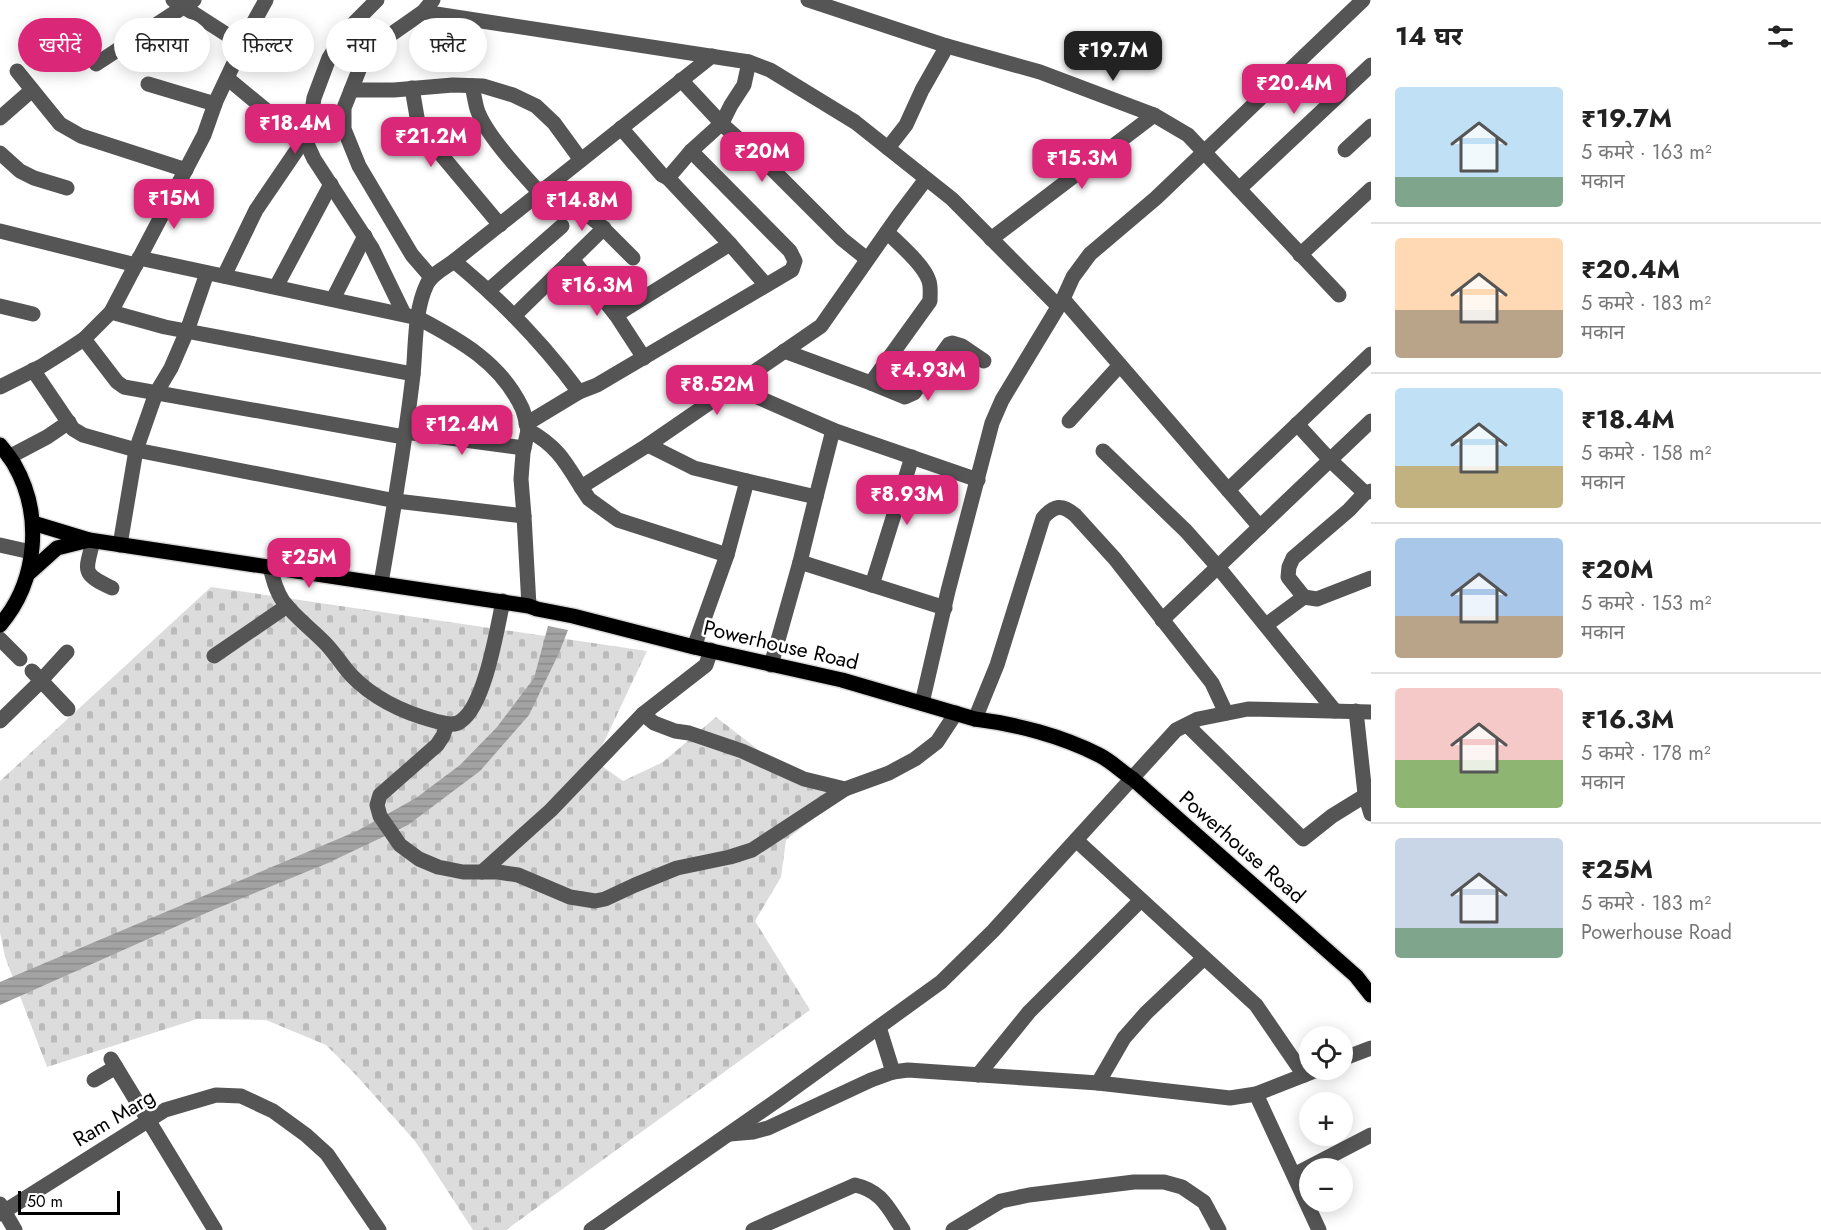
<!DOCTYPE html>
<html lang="hi">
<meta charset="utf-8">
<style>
body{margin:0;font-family:Jost,"Noto Sans Devanagari",sans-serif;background:#f6f6f6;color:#222;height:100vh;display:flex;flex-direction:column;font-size:22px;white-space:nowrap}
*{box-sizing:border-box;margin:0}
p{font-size:20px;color:#767676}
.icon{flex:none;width:33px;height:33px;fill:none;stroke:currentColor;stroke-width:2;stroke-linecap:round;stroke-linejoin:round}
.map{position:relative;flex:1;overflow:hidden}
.side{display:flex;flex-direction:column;background:#fff;width:450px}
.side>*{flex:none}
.hud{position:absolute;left:18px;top:18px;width:570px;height:54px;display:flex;gap:12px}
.controls{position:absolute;left:1299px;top:1026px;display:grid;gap:12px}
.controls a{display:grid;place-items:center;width:54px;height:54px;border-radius:50%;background:#fff;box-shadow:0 3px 15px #0003;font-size:30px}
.scale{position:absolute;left:18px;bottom:15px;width:102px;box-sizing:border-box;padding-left:6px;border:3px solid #000;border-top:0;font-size:16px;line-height:21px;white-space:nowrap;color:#000;-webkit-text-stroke:4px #fff;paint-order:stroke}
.price{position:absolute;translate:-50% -51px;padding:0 14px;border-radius:12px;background:#db2777;color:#fff;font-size:20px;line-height:39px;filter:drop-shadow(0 2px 3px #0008)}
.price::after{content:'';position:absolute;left:50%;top:36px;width:18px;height:14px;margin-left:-9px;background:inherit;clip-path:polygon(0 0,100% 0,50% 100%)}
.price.on{background:#222;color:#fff}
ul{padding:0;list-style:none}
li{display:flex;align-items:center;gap:18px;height:150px;padding:0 24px}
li+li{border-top:2px solid #e0e0e0}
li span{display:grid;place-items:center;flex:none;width:168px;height:120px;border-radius:6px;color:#555}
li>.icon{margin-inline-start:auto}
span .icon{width:72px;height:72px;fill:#fffc;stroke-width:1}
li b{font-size:26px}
h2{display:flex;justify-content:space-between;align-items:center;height:72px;padding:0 24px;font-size:26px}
.pill{padding:0 21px;border-radius:27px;background:#fff;box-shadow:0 3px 15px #0003;font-size:21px;line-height:54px}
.pill.on{background:#db2777;color:#fff}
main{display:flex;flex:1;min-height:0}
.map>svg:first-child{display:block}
.cemetery{fill:url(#cemetery-stones)}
.water{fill:url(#water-rules)}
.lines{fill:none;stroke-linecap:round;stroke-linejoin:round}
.major-casing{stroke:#dbdbdb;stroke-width:18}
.minor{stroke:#555;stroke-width:15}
.major{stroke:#000;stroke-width:15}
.labels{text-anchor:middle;stroke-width:5;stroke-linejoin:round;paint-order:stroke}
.street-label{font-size:21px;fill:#000;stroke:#fff}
</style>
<main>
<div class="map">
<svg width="1371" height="1230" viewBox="0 0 1371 1230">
<defs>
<pattern id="cemetery-stones" width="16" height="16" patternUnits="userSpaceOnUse" patternTransform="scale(1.5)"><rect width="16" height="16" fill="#dcdcdc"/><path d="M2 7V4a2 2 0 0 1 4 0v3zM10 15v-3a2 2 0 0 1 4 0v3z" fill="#bbb"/></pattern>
<pattern id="water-rules" width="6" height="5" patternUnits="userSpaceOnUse" patternTransform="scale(1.5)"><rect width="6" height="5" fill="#a3a3a3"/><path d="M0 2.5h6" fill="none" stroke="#8b8b8b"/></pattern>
</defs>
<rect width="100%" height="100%" fill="#fff"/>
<polygon class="cemetery" points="211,587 647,651 595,761 623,781 663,762 716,717 765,755 814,780 855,786 786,840 781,877 755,921 810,1010 506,1230 473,1230 415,1141 356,1075 326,1045 266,1020 197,1019 47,1067 5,957 0,933 0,781"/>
<polygon class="water" points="548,626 568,630 559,653 529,715 480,771 408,825 328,863 213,910 0,1005 0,982 357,831 416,798 460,765 497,727 534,678"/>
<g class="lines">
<defs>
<g id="major">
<path d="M0 445C5 451 10 457 14 464 43 514 38 581 0 625"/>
<path d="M33 523 89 540 529 606 537 609 573 616 694 647 842 680 975 719C1016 724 1062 736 1099 755 1111 761 1122 772 1133 779L1356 976 1371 995"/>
<polyline points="28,574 57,548 89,540"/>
</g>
</defs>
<use href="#major" class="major-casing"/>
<g class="minor">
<polyline points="173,0 243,45"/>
<polyline points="377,0 346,31 329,58 314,98 307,144 314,159 372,248 404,314"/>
<polyline points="808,0 947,46 1040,72 1154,115 1188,135 1339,295"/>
<polyline points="423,12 749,62 770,70 855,122 952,199 1058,306"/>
<polyline points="96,64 194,0"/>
<polyline points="17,71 60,124 81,136 186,170"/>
<polyline points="227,78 307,144"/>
<polyline points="681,80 724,126 770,167 842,239 867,259"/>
<polyline points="148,84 215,104"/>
<path d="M472 86C474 94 475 102 477 109 485 134 522 173 540 193"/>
<polyline points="412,88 418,123 433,145 500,225"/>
<polyline points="351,90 394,90 453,85 483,86 513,95 536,106 554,123 581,160"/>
<polyline points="0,118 32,90"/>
<polyline points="621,128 662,175 668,178 691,151 722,123 731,105 744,85 749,62"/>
<polyline points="888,148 906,125 922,90 947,46"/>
<polyline points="1345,150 1371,126"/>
<polyline points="0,153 20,171 34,178 67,188"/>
<polyline points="550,185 599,224 633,258"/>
<polyline points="1239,189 1371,65"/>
<polyline points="0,231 136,265"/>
<polyline points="991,239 1154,115"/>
<polyline points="730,244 766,285"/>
<polyline points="1300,255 1371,189"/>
<path d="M139 258 418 318C460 340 501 363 522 408 525 415 526 423 528 430"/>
<polyline points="572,259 616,315 644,358"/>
<path d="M454 261C501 300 543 343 579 392L597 385 792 270 795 261 790 251 691 151"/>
<polyline points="224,276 256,210 303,141"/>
<polyline points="431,277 412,255 359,166 344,129 344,108 363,60 383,40 423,12 433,0"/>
<polyline points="276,287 331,184"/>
<polyline points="489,290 562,226"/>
<polyline points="333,299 365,236"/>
<polyline points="1063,299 1260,527"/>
<polyline points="0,306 33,314"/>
<polyline points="111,312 165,327 413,374"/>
<polyline points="616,315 730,244 668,178"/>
<polyline points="514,316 604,228"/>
<polyline points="84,339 117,382 124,387 404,437"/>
<path d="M784 351 871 383 930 301C930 294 931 287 929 281 924 265 899 244 887 232"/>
<polyline points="33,370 73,429 83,435 136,450 396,501 524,516"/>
<polyline points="871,383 905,397 914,393 949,344 952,343 962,346 984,361"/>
<polyline points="732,386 833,430 816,497"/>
<polyline points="0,387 40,367 64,352 84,339 111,312 204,135 216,101 251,27 266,0"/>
<polyline points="1069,421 1120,365"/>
<polyline points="526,424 579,392"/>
<polyline points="1297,424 1330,460 1365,493"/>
<polyline points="833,430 978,480"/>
<polyline points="405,432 524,448"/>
<polyline points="648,445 581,487 589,499 618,520 727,555"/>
<polyline points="1103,451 1186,531 1218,567 1335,711"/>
<polyline points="9,457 47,437 69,422"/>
<polyline points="747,481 816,497 800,562 945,608"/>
<polyline points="1228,490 1371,354"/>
<polyline points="1371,491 1365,493 1349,510 1293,558 1289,567 1288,577 1304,597 1317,599 1371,578"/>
<path d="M93 541C86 571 80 573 112 588"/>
<polyline points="0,545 31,552"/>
<polyline points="120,545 136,450 156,393 171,368 187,331 207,273"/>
<path d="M270 567C273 579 276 591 283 601 294 616 309 627 322 640 333 650 341 664 351 675 373 698 405 713 435 721 444 723 454 727 461 721 485 705 497 629 503 601"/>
<path d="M381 583C393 514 405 445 413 375 416 346 414 311 427 284 432 274 445 268 454 261L712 56"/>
<polyline points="872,585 912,457"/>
<path d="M529 606 524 516 521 479 523 453 528 430C557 446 565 461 581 487"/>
<polyline points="1162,620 1371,421"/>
<polyline points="1266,625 1304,597"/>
<polyline points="0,639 20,659"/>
<polyline points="694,647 727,555 747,481 694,468 648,445 821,326 898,216 926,179"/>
<polyline points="711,650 706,665 643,714 654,723 675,731 689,733 742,751 804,779 845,789 889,773 915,759 937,742 956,713"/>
<polyline points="214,656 287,606"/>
<polyline points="771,665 800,562"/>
<polyline points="32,671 68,709"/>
<polyline points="922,703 948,591 992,423 1002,400 1063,299 1073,277 1090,254 1156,198 1363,0"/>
<polyline points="1356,711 1365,794 1371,814"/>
<path d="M975 719 997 665 1043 518C1054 505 1062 504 1075 515L1115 559 1212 683 1226 713"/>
<polyline points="0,721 36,686 67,652"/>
<polyline points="447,724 443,736 437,745 380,795 377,805 380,816 400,845 419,859 438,867 463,872 498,872 518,875 570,897 595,901 605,899 635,885 677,868 730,857 752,850 845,789"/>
<polyline points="1187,725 1303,839 1332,816 1371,792"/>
<polyline points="1076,840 1256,1005 1304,1075"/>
<polyline points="482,872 551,810 643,714"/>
<polyline points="879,1027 893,1072"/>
<polyline points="111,1059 215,1230"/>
<polyline points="1342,1059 1371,1048"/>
<polyline points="978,1075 1029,1012 1141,900"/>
<polyline points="94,1080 116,1067"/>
<polyline points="1098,1083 1124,1038 1146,1013 1204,958"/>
<polyline points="1256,1094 1319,1230"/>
<polyline points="730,1134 753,1132 768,1128 871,1080 893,1072 908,1070 1098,1083 1230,1098 1256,1094 1317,1070"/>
<polyline points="1294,1175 1371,1135"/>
<polyline points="0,1204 15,1230"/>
<polyline points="0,1214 165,1110 216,1095 241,1096 273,1111 306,1135 327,1154 379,1230"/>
<polyline points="591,1230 779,1099 941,982 993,931 1176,730 1198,719 1248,709 1371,712"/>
<path d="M753 1230 855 1185C882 1191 888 1208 903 1230"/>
<polyline points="953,1230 1001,1201 1029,1195 1134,1182 1164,1182 1182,1187 1204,1202 1219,1230"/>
</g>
<use href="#major" class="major"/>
</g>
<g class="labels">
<g class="street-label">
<text transform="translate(781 645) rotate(13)" y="7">Powerhouse Road</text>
<text transform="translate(1242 847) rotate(41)" y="7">Powerhouse Road</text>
<text transform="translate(114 1118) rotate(-31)" y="7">Ram Marg</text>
</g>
</g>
</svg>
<div class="controls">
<a><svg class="icon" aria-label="locate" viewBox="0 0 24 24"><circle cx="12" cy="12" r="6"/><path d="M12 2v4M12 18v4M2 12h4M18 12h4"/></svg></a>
<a>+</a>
<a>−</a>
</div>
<div class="scale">50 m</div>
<b class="price on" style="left:1113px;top:82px">₹19.7M</b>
<b class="price" style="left:1294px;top:115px">₹20.4M</b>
<b class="price" style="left:295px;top:155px">₹18.4M</b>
<b class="price" style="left:431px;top:168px">₹21.2M</b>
<b class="price" style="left:762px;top:183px">₹20M</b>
<b class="price" style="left:1082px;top:190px">₹15.3M</b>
<b class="price" style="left:174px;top:230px">₹15M</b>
<b class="price" style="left:582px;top:232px">₹14.8M</b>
<b class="price" style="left:597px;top:317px">₹16.3M</b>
<b class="price" style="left:928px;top:402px">₹4.93M</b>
<b class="price" style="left:717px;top:416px">₹8.52M</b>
<b class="price" style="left:462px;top:456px">₹12.4M</b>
<b class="price" style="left:907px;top:526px">₹8.93M</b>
<b class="price" style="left:309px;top:589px">₹25M</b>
<div class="hud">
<a class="pill on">खरीदें</a>
<a class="pill">किराया</a>
<a class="pill">फ़िल्टर</a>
<a class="pill">नया</a>
<a class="pill">फ़्लैट</a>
</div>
</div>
<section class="side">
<h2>14 घर<svg class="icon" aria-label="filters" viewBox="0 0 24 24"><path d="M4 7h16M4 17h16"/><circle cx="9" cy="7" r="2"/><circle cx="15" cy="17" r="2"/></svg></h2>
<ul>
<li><span style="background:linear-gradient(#bfe0f5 75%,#7fa58c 0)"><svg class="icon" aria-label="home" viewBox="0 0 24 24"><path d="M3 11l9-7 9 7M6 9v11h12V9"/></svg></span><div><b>₹19.7M</b><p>5 कमरे · 163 m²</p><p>मकान</p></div></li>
<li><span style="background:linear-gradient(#ffd9b3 60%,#b9a48a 0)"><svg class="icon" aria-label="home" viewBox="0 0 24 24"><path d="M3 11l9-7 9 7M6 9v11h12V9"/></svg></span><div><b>₹20.4M</b><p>5 कमरे · 183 m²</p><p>मकान</p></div></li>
<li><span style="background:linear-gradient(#bfe0f5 65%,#c2b280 0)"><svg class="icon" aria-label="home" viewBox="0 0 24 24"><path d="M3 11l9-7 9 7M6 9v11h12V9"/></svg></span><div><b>₹18.4M</b><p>5 कमरे · 158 m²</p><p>मकान</p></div></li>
<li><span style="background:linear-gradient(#a9c7e8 65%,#b9a48a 0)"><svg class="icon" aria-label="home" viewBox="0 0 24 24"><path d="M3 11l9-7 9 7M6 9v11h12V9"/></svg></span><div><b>₹20M</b><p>5 कमरे · 153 m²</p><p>मकान</p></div></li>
<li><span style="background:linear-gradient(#f6c9c9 60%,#8fb573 0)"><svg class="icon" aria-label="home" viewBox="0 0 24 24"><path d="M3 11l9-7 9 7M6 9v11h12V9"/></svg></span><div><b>₹16.3M</b><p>5 कमरे · 178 m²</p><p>मकान</p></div></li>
<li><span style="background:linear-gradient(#c9d6e8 75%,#7fa58c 0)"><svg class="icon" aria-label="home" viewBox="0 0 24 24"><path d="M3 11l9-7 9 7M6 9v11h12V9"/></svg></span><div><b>₹25M</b><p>5 कमरे · 183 m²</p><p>Powerhouse Road</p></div></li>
</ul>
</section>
</main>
